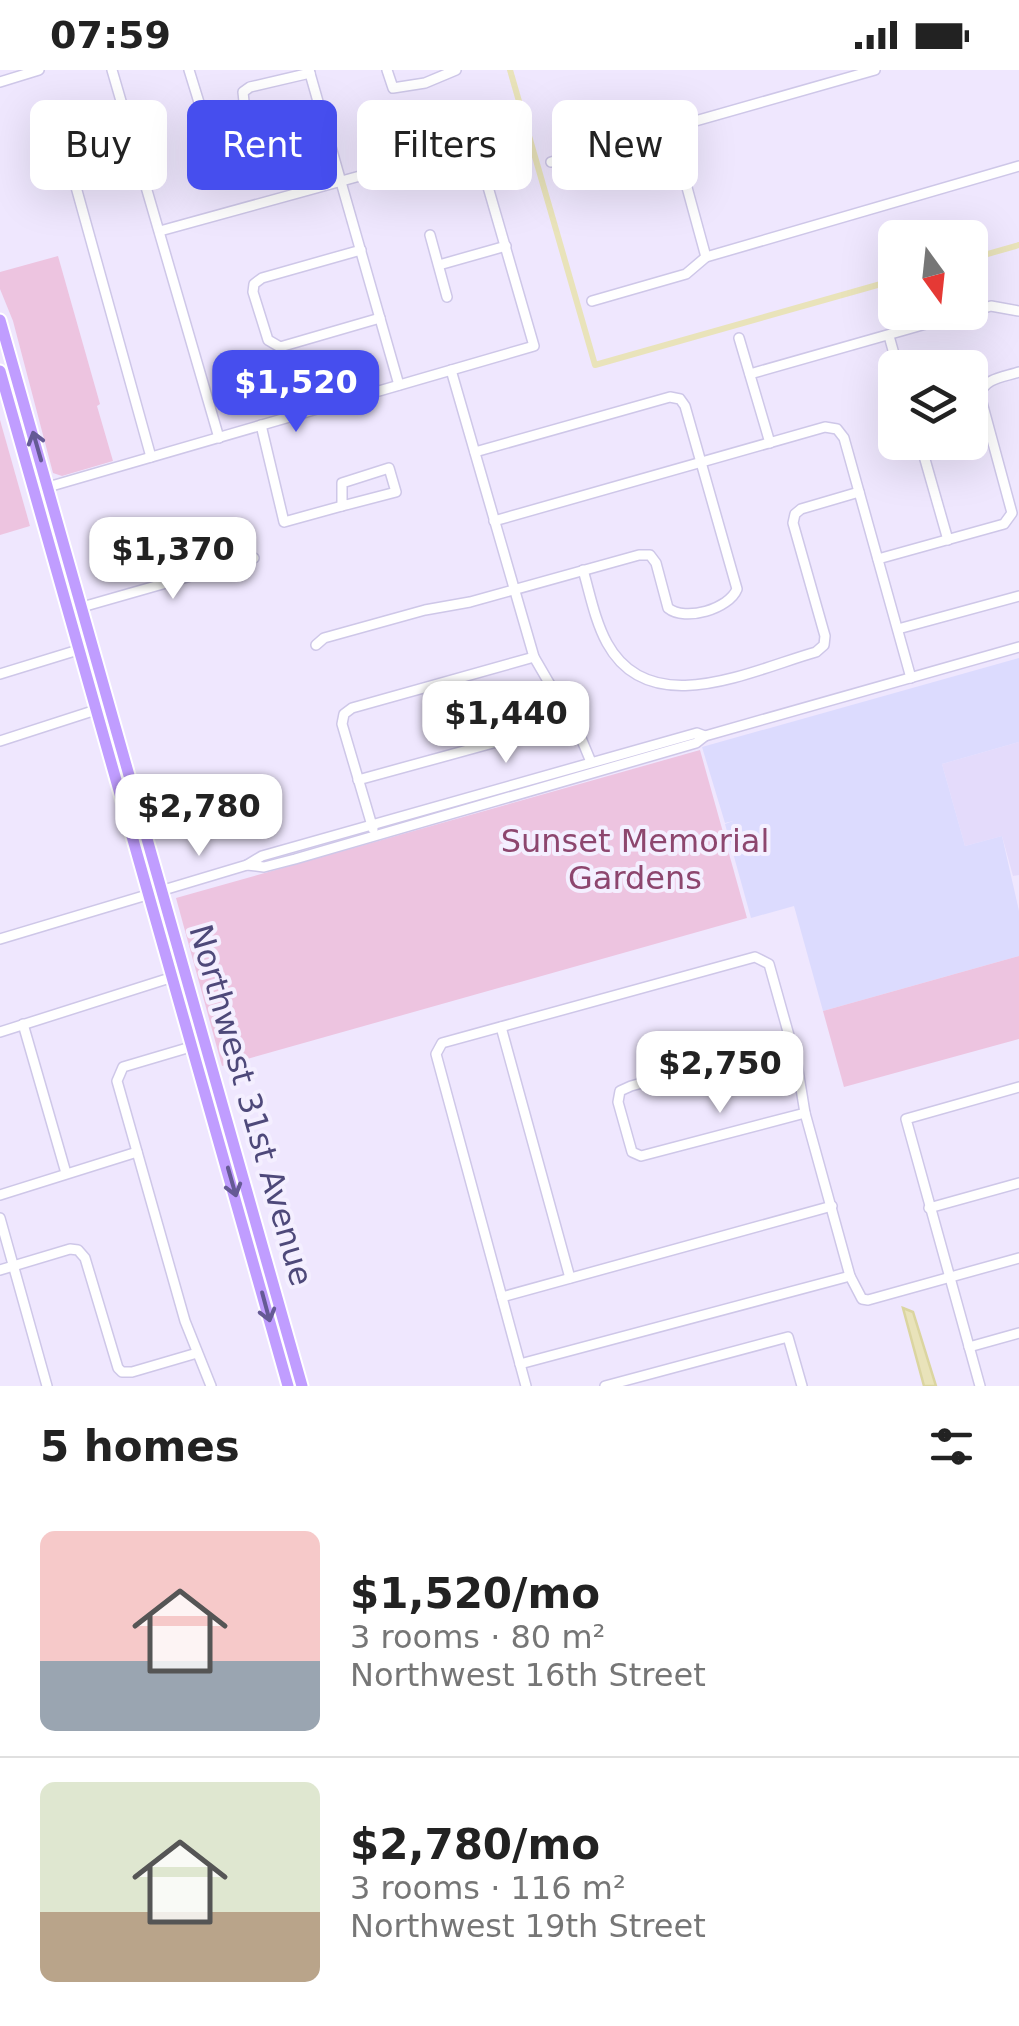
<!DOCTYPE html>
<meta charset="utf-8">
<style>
body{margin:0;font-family:"DejaVu Sans",sans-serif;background:#f6f6f6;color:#222;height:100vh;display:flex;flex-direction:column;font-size:38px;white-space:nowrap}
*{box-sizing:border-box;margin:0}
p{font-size:32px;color:#767676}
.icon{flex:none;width:55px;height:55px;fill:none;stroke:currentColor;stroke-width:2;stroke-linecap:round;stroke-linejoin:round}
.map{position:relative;height:1316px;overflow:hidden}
.panel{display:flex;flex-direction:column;background:#fff;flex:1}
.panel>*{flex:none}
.top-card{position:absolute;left:30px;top:30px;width:960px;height:90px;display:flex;gap:20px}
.needle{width:65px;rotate:165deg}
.fabs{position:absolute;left:878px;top:150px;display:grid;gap:20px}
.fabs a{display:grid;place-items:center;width:110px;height:110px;border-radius:15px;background:#fff;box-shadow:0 10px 40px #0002;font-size:50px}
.price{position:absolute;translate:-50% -85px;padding:0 22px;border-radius:20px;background:#fff;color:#222;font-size:32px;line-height:65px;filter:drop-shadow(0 2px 5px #0008)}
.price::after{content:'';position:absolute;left:50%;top:60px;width:30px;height:22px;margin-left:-15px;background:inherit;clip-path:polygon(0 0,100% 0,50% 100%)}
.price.active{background:#464eee;color:#fff}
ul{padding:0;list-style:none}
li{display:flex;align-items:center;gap:30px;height:250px;padding:0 40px}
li+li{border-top:2px solid #e0e0e0}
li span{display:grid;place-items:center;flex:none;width:280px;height:200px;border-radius:15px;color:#555}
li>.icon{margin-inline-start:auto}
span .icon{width:120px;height:120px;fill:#fffc;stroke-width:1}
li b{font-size:42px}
h2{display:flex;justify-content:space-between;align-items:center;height:120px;padding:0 40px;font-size:42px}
.chip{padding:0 35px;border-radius:15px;background:#fff;box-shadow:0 10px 40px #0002;font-size:35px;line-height:90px}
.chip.active{background:#464eee;color:#fff}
.status{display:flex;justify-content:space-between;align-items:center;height:70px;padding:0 50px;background:#fff;direction:ltr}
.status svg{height:28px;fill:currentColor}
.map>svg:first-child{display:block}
.residential{fill:#e4dbfb}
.commercial{fill:#dcdbfe}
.green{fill:#edc4e0}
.water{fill:#e9e3ba;stroke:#dbd5a0;stroke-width:2.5}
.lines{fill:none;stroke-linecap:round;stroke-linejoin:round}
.canal{stroke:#e9e3ba;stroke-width:6}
.minor-casing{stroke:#cec7e8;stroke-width:12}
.major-casing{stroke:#fff;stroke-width:15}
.minor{stroke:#fff;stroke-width:9}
.major{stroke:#c09dff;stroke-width:11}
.oneway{stroke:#655a95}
.labels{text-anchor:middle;stroke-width:8;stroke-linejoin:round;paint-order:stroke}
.park-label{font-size:32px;fill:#8d466e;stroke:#f4efff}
.street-label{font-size:32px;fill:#4e497a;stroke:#f4efff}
</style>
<div class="status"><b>07:59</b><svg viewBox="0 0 49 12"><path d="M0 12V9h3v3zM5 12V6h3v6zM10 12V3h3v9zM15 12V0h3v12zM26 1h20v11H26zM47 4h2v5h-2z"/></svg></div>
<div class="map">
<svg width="1019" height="1316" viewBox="0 0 1019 1316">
<rect width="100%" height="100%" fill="#efe7fe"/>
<polygon class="residential" points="1019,672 1019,805 1013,806 1002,766 965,776 942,694"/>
<polygon class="commercial" points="1019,588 1019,672 942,694 965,776 1002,766 1019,841 1019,886 823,941 794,836 751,848 725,754 733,751 725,753 702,677"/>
<g class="green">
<polygon points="58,186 100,334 97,336 113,391 62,406 53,403 13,251 0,219 0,202"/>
<polygon points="0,350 30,456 0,465"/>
<polygon points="700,680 747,848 222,996 176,828"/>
<polygon points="1019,886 1019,969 844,1017 823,941"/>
</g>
<polygon class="water" points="903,1238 913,1242 936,1316 924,1316"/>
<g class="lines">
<g class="canal">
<polyline points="510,0 595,295 895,210"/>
<polyline points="970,189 1019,175"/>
</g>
<defs>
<g id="minor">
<polyline points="112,0 219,368"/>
<polyline points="189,0 210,68 215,72 238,67 247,61 243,22 250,17 310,3"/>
<polyline points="309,0 399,315"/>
<polyline points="387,0 393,18 425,13 456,0"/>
<polyline points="0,12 39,0"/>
<path d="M129 56C108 61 78 61 66 81L151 387"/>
<polyline points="671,59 706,187"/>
<polyline points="551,92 875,0"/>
<polyline points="430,165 447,227"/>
<polyline points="361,180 262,208 254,214 253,222 268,270 280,277 380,248"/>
<polyline points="439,195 506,176"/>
<polyline points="592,231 686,204 706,187 1019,96"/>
<polyline points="970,242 991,236 1019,241"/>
<polyline points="889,266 898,298"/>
<polyline points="739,268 770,373"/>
<polyline points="451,300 534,587 581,668 591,692"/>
<polyline points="750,304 968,242"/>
<polyline points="261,355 284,452 342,436"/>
<polyline points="920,372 948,470"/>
<polygon points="389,398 396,422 342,436 342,413"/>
<polyline points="48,417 534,276 477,79 469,76 160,161"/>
<polyline points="494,451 825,357 837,359 844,368 911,608"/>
<path d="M878 489 1004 454 1012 443 980 325C984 308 1004 307 1019 302"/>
<path d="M583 500C590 524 595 551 607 573 650 652 752 600 816 582L824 575 825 566 793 453 795 444 801 439 859 422"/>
<polyline points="68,541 254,488"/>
<polyline points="898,559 1019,526"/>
<path d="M316 575 324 568 425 540 470 532 639 485H650L656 493 668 538C685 552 729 539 737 519L685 336 680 329 670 327 475 382"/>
<polyline points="0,604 78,580"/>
<polyline points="0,671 102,638"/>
<polyline points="358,710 504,670 522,663 560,635"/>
<polyline points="373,759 342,654 344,644 352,638 534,587"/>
<polyline points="247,795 264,797 295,789 696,673 705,666 1019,577"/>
<polyline points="0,869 247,795 262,786 697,663 705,666"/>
<polyline points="23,954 66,1103"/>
<polyline points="501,957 570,1208"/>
<polyline points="0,962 173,907"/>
<polyline points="791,972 631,1016 620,1021 618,1032 632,1082 641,1086 805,1043"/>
<polyline points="194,976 123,997 117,1011 185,1251 211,1316"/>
<polyline points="0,1125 137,1082"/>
<polyline points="929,1138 1019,1113"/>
<polyline points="0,1148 47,1316"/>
<polyline points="0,1200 70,1179 78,1180 85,1188 118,1298 122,1302 132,1302 197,1283"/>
<polyline points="502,1227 832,1136"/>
<polyline points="969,1277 1019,1263"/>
<polyline points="520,1294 850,1206"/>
<polyline points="526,1316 436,984 442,973 755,887 769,894 797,994 805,1043 850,1206 862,1229 868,1230 1019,1188"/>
<polyline points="605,1316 788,1267 802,1316"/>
<polyline points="980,1316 906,1049 1019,1017"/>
</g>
<g id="major">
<polyline points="0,250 302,1316"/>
<polyline points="0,301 288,1316"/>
</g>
</defs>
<use href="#minor" class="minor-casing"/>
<use href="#major" class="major-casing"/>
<use href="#minor" class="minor"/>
<use href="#major" class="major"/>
</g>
<defs><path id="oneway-shaft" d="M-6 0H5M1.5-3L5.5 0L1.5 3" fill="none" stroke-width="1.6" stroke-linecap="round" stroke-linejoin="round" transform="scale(2.5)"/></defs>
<g class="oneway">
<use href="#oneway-shaft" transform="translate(37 376) rotate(-106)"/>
<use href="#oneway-shaft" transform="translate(232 1112) rotate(74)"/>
<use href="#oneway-shaft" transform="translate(266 1237) rotate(75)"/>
</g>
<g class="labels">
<g class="park-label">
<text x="635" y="782">Sunset Memorial<tspan x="635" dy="37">Gardens</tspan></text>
</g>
<g class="street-label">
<text transform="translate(251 1035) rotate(74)" y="11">Northwest 31st Avenue</text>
</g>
</g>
</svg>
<div class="fabs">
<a><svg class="needle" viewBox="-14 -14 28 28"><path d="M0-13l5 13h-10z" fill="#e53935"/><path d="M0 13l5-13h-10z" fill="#767676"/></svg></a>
<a><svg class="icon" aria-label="layers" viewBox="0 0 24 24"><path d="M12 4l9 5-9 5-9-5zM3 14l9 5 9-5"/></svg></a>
</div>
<b class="price active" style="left:296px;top:365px">$1,520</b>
<b class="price" style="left:173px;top:532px">$1,370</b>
<b class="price" style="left:506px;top:696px">$1,440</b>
<b class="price" style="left:199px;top:789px">$2,780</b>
<b class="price" style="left:720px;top:1046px">$2,750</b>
<div class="top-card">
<a class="chip">Buy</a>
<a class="chip active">Rent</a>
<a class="chip">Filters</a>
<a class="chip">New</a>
</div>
</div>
<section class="panel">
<h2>5 homes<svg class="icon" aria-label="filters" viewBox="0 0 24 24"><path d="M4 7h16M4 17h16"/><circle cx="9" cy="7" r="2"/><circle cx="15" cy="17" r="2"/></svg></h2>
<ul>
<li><span style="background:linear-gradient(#f6c9c9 65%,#9aa5b1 0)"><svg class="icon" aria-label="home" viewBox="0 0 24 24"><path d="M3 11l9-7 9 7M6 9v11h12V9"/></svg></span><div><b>$1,520/mo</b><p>3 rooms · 80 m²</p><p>Northwest 16th Street</p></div></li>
<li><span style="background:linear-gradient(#dfe7d0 65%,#b9a48a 0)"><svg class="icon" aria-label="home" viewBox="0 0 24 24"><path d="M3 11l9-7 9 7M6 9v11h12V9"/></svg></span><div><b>$2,780/mo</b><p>3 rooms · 116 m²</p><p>Northwest 19th Street</p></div></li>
</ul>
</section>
